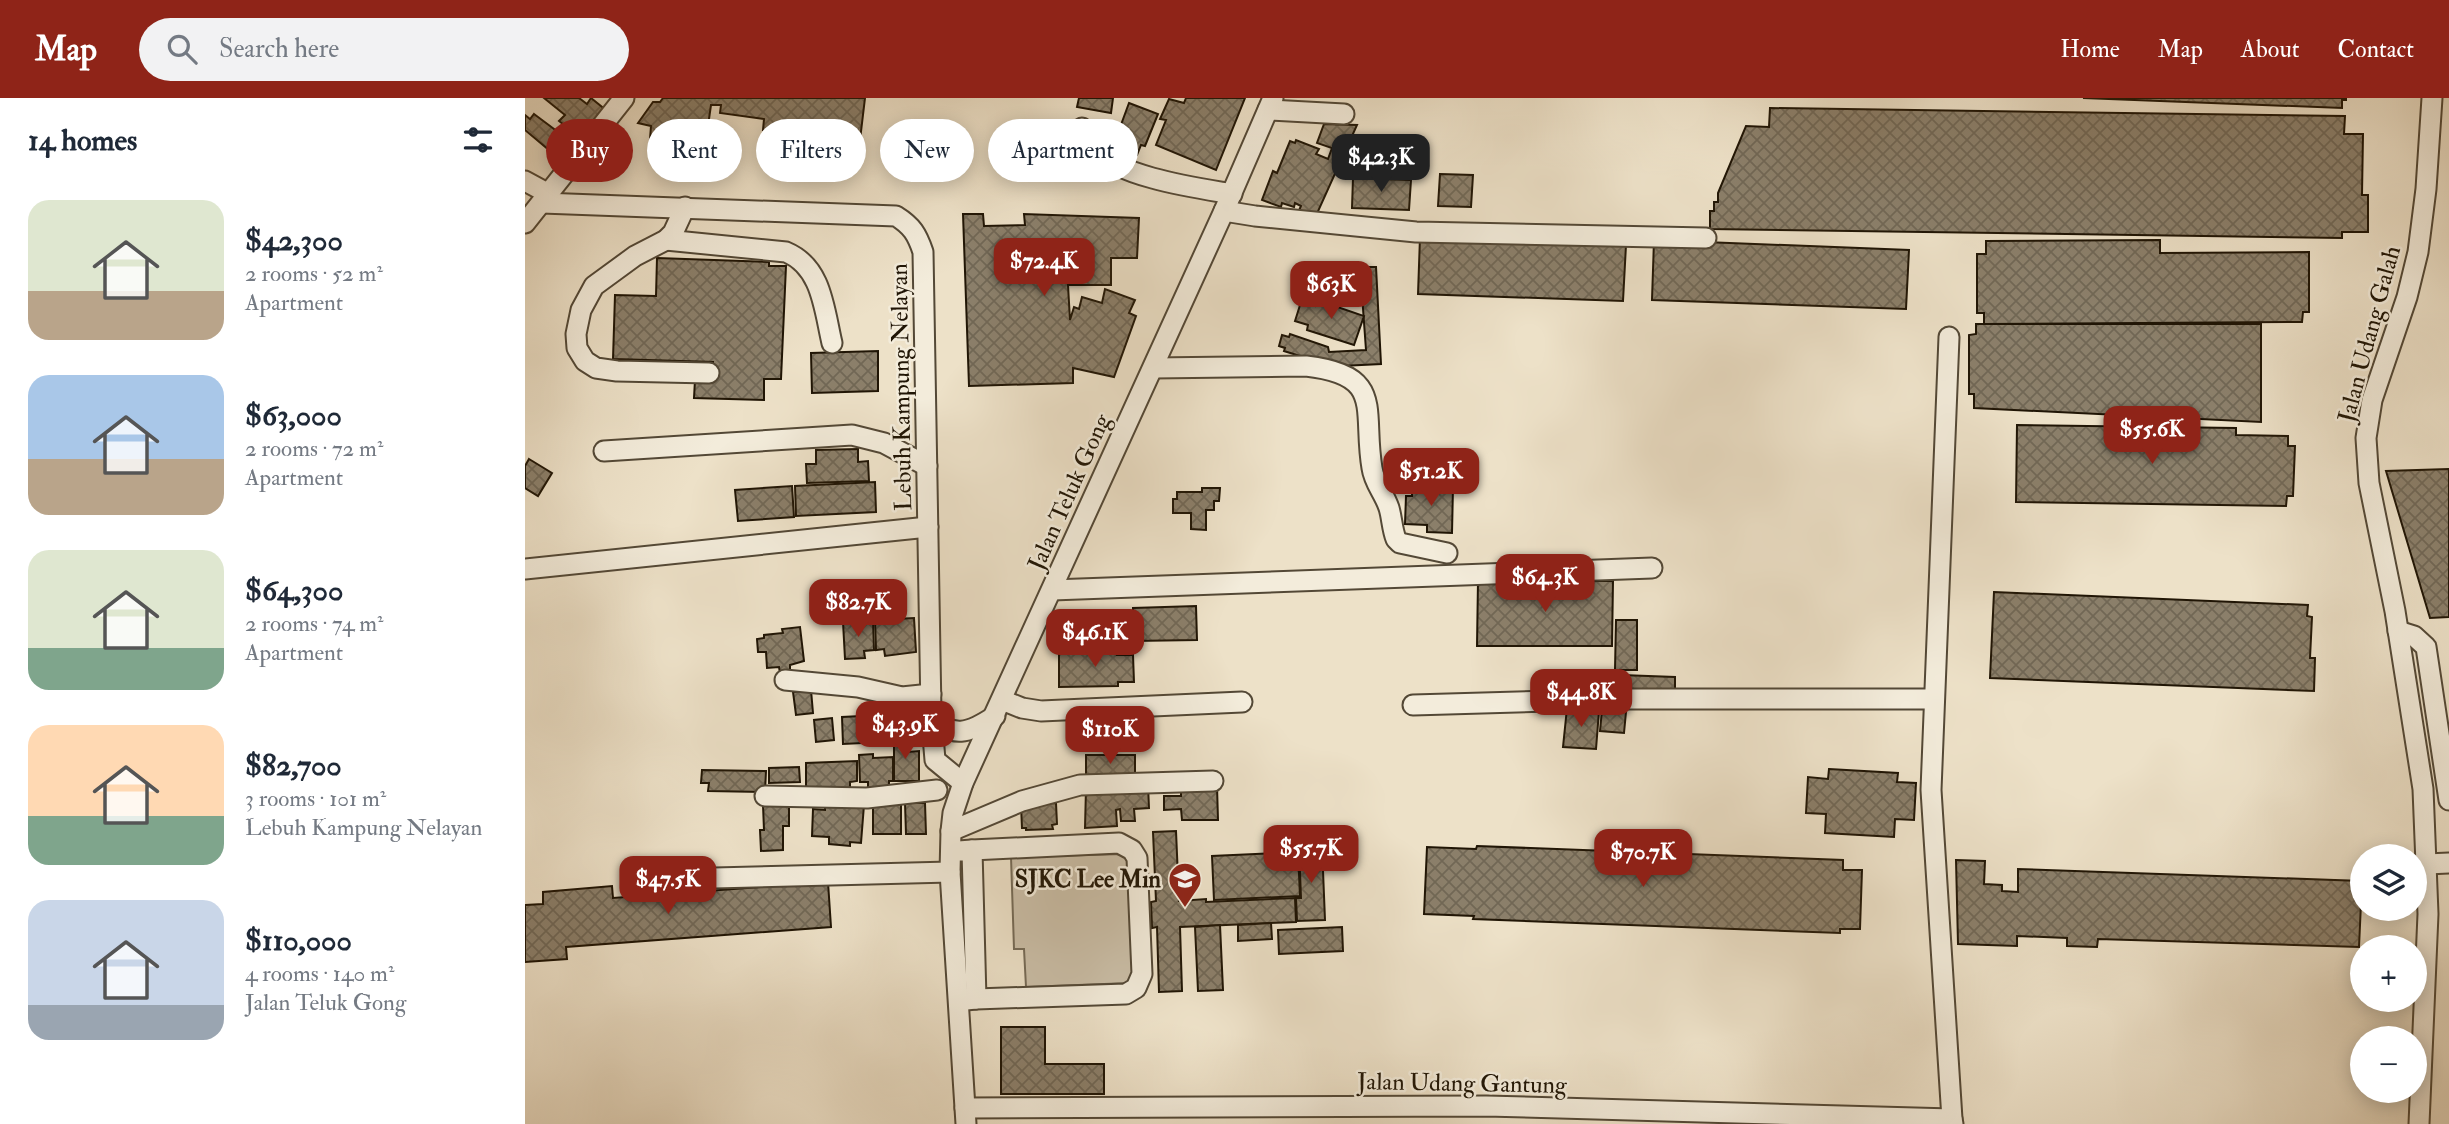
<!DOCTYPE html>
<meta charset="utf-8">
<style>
body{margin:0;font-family:"IM FELL Double Pica",serif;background:#f2f2f3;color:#1f2937;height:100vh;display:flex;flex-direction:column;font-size:26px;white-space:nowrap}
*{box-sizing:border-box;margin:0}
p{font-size:23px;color:#747a83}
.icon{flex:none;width:38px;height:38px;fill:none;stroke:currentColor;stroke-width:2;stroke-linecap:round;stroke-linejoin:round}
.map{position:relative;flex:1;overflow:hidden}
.sheet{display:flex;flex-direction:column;background:#fff;width:525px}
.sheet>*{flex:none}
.hud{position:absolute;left:21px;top:21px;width:665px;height:63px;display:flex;gap:14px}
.buttons{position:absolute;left:1825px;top:746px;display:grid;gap:14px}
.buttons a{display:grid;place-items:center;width:77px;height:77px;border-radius:50%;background:#fff;box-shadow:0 4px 18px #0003;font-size:35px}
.price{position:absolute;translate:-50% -60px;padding:0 16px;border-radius:14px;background:#8f2418;color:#fff;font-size:23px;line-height:46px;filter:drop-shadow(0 2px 4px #0008)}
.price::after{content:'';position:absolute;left:50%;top:42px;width:21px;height:16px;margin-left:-10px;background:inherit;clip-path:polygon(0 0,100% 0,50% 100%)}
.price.active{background:#222;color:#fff}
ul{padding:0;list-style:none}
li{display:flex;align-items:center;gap:21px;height:175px;padding:0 28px}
li span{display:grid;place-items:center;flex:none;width:196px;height:140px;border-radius:21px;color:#555}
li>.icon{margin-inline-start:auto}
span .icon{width:84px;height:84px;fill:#fffc;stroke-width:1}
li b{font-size:30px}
h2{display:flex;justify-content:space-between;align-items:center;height:84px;padding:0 28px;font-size:30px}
.chip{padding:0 24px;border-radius:32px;background:#fff;box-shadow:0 4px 18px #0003;font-size:24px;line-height:63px}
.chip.active{background:#8f2418;color:#fff}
header{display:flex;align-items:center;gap:42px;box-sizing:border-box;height:98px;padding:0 35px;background:#8f2418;color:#fff}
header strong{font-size:33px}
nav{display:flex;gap:38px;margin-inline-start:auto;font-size:24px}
.search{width:490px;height:63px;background:#f2f2f3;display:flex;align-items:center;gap:18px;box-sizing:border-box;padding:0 24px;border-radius:38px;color:#747a83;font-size:26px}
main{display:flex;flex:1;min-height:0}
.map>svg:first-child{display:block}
.park{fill:#cabea7;stroke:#756a56;stroke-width:2}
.building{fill:url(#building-cross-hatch);stroke:#201505;stroke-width:2}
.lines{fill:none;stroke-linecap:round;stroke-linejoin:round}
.minor-casing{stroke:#534836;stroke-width:23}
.minor{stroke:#f3ecdb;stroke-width:19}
.labels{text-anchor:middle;stroke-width:5;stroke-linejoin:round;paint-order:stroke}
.street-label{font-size:24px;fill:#201505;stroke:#f3ecdb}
.poi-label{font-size:24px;font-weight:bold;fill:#201505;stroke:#f3ecdb;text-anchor:end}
</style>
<header>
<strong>Map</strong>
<div class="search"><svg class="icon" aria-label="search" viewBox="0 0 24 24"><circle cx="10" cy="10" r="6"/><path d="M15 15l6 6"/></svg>Search here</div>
<nav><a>Home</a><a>Map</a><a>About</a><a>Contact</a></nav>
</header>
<main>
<section class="sheet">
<h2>14 homes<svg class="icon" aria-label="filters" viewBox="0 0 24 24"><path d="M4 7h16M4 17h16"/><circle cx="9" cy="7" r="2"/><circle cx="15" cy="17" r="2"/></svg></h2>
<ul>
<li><span style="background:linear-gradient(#dfe7d0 65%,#b9a48a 0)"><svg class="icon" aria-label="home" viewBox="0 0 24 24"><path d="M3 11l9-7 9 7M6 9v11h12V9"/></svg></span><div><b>$42,300</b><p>2 rooms · 52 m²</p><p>Apartment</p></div></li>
<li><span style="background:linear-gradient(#a9c7e8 60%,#b9a48a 0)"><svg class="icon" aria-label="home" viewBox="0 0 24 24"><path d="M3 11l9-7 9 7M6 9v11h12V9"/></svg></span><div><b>$63,000</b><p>2 rooms · 72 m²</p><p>Apartment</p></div></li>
<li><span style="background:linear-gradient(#dfe7d0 70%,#7fa58c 0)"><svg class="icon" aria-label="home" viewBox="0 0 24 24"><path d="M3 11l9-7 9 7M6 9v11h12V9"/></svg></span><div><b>$64,300</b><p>2 rooms · 74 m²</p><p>Apartment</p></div></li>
<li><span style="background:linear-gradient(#ffd9b3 65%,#7fa58c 0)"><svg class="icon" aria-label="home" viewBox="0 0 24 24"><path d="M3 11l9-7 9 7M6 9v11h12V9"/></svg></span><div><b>$82,700</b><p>3 rooms · 101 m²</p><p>Lebuh Kampung Nelayan</p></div></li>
<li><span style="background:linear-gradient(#c9d6e8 75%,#9aa5b1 0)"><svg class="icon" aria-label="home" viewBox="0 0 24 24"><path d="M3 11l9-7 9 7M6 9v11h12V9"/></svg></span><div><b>$110,000</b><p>4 rooms · 140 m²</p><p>Jalan Teluk Gong</p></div></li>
</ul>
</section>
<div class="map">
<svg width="1924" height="1026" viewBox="0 0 1924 1026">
<defs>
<pattern id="building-cross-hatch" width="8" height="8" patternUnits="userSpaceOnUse" patternTransform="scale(1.75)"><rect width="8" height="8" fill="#8b7f6a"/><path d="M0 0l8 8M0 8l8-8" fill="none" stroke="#716755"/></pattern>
</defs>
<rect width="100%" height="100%" fill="#ede1c8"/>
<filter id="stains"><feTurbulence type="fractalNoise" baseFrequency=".00286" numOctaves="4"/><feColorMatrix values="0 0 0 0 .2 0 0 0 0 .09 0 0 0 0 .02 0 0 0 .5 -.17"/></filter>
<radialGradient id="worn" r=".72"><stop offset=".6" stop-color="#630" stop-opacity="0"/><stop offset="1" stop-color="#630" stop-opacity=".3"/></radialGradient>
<polygon class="park" points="600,756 607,765 612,876 605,885 501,889 499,851 489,851 486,759"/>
<g class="building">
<polygon points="19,0 54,0 62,6 66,0 82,13 58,42 34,23 40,17"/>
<polygon points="138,0 340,0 335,42 238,32 239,21 195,15 196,7 186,7 182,35 147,31 144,45 125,41 126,28 113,25 128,4 135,4"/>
<polygon points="554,0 588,0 586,15 552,9"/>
<polygon points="661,0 720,0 691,72 631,47 641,22 635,21 644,1 659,5"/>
<polygon points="1558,0 1821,0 1821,2 1817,2 1817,10"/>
<polygon points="604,5 633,16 620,48 616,47 612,57 601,53 603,47 590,43"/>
<polygon points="1245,10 1820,18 1819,36 1838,36 1837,97 1843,97 1843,134 1817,134 1817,140 1185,131 1185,113 1189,113 1189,104 1193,104 1193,95 1221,28 1244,29"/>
<polygon points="9,16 53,49 39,67 30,60 31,58 0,32 0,17 5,21"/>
<polygon points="799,26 832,27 790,120 771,119 776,108 770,105 769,109 757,105 756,109 737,102 748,73 752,75 765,43 770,45 771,42 794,51 791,56 803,61 807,50 792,45"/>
<polygon points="915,76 948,77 946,109 913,108"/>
<polygon points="828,80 886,82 884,112 827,110"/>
<polygon points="438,116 458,116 459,128 500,127 499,116 614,120 612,160 586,160 586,187 543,187 545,222 549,209 554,211 557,199 577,205 580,191 610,202 604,215 611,218 589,279 548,270 548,285 444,288"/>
<polygon points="895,139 1101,147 1098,203 893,196"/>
<polygon points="1129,142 1384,152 1381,211 1127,202"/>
<polygon points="1635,142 1635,155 1784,154 1784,214 1778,214 1777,224 1459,226 1459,215 1452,215 1452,156 1461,156 1461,143"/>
<polygon points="132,160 244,164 244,168 261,168 256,281 239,281 239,302 169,300 170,282 187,283 188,264 88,261 90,197 131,198"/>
<polygon points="835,169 851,169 856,266 776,270 775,258 759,253 760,250 754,248 757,237 764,239 765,236 803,249 804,254 841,252"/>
<polygon points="792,202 839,218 829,247 782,232 783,227 770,223 776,204 790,208"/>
<polygon points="1451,226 1736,226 1736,324 1449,310 1449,296 1444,296 1444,237 1451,236"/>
<polygon points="353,253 353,293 287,295 286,255"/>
<polygon points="1492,327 1711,330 1711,337 1763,338 1763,348 1770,348 1768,398 1762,398 1761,408 1491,404"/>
<polygon points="333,351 333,364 343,363 344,383 282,385 281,366 291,366 291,352"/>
<polygon points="4,361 27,375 13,398 0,390 0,368"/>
<polygon points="1924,371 1924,519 1905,520 1861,373"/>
<polygon points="350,384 351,414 271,418 270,388"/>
<polygon points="267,388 269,419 213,423 210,392"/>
<polygon points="887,388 928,389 927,435 902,434 902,427 880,426 881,398 887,398"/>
<polygon points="677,390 695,390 694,403 689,403 689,412 681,412 681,432 666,431 666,415 648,415 648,401 652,401 652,394 677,394"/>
<polygon points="953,483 1088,483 1087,548 952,548"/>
<polygon points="1469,494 1783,507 1782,518 1787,519 1785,560 1790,560 1789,593 1465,580"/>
<polygon points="671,508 672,542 608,543 608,510"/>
<polygon points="389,520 391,554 360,558 359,551 351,552 350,522"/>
<polygon points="348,522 349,552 339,553 340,560 320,561 318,524"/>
<polygon points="1091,522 1112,522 1112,572 1090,572"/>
<polygon points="275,529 279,563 265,567 265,574 255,575 254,569 242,570 241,554 233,554 232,541 239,540 239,537 258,535 257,531"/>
<polygon points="593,553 592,557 608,557 609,584 593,584 593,588 534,589 534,555"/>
<polygon points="1096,577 1150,579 1150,597 1095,596"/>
<polygon points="286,592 288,615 271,617 268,594"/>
<polygon points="1042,610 1074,613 1071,651 1038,649"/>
<polygon points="1077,612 1101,614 1099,635 1075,633"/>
<polygon points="357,617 358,644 318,646 317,619"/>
<polygon points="307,620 309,642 291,644 289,622"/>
<polygon points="383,638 383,654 394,653 394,683 369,683 369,639"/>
<polygon points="348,656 348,660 368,659 368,683 364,683 364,688 356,688 356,691 343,691 343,684 335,684 334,657"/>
<polygon points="561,657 610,657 610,679 561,680"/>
<polygon points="332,663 332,683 325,684 325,694 281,695 281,665"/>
<polygon points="274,669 275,684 244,685 244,670"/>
<polygon points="1304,671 1373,675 1372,684 1391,685 1389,722 1370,721 1369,739 1300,735 1301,716 1281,715 1283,679 1303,681"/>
<polygon points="177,672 241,673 240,694 183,693 184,685 176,685"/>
<polygon points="623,687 624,710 609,711 610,723 596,723 595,711 591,712 592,728 560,730 561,690"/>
<polygon points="692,688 693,722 657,722 656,711 639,712 639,698 656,698 656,689"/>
<rect x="348" y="704" width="28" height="32"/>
<polygon points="300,705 339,707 336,745 325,744 325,748 304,746 304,739 287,738 288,711 300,712"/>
<polygon points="380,705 400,705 401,736 381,736"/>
<polygon points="531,705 532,726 527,727 528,731 501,732 501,730 497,730 496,707"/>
<polygon points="264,706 264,728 258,728 258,752 236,753 235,732 239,732 238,707"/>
<polygon points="651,733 654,803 681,801 681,804 770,800 771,824 655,829 657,893 634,894 632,829 627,830 626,804 631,803 628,734"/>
<polygon points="797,748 800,822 772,823 771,800 776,800 774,749"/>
<polygon points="952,748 1318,762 1318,772 1337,772 1335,831 1315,831 1315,835 948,821 949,818 899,816 902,749 951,751"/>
<polygon points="773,754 775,798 689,802 687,758"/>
<polygon points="1431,762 1460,763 1459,786 1477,787 1477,793 1493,794 1493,771 1837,783 1834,849 1573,841 1572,849 1542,848 1542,840 1492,838 1492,848 1433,846"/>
<polygon points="303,784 306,829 41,849 42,861 0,864 0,807 18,806 18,794 87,788 88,800"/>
<polygon points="746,825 747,841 713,843 713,827"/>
<polygon points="695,827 698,892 673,893 670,829"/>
<polygon points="817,829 818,853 754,856 753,832"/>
<polygon points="476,929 520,929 520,966 579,966 579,996 476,996"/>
</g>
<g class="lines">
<defs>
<g id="minor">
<polyline points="743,12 819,16"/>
<path d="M557 30C562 37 566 47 572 53 594 79 673 90 707 96"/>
<polyline points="0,83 24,96"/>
<path d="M17 105 371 118C387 128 392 136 398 154L406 614 410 662 438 685"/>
<polyline points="160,109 148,135 141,142 110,158 69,188 56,212 51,236 52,250 60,263 71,270 92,273 184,275"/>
<polyline points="699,113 730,118 891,134 1181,140"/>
<polyline points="0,125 99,0"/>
<path d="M141 142 261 154C297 169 299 211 307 245"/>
<polyline points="1424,239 1406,692 1427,1021"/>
<path d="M628 270 781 268C861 277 837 312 847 370 849 385 859 395 864 410 867 420 867 431 871 441L875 445 922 455"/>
<polyline points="79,353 327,337 359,345 402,368"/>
<polyline points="0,471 403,429"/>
<polyline points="527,492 1127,470"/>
<polyline points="1873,533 1889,538 1901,549 1924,702"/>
<polyline points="260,582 333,589 377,599 406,596"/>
<polyline points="477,602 497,610 516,613 717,604"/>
<polyline points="888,607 1090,601 1409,601"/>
<path d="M406 614C425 644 446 634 470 618"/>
<polyline points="240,698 342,700 412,692"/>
<polyline points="426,733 497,703 555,687 688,683"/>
<polyline points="447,752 594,745 607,752 612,760 617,876 611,890 601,896 451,901"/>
<polyline points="434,753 447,752 451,901 441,902"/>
<polyline points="1902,766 1924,765"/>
<polyline points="149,781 425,774"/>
<polyline points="440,1010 961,1008 1427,1021 1428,1026"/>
<polyline points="441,1026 425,774 426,733 428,715 438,685 699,113 748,0"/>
<polyline points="1894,1026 1903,816 1898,691 1870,513 1844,385 1841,340 1847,302 1882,199 1893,154 1901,91 1907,0"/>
</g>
</defs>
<use href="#minor" class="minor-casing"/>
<use href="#minor" class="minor"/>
</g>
<defs>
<symbol id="school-pin" viewBox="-11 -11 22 30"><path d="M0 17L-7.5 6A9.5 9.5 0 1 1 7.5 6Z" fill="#8f2418" stroke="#f3ecdb"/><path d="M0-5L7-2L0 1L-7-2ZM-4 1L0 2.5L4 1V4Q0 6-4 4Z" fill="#fff"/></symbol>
</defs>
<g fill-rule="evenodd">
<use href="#school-pin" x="641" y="762" width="38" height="52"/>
</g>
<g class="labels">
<g class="street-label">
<text transform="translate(1844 236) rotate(-75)" y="8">Jalan Udang Galah</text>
<text transform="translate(376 289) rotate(-91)" y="8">Lebuh Kampung Nelayan</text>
<text transform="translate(544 394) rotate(-66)" y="8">Jalan Teluk Gong</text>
<text transform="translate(937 985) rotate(1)" y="8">Jalan Udang Gantung</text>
</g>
<g class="poi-label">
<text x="636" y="789">SJKC Lee Min</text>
</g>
</g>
<rect width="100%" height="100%" filter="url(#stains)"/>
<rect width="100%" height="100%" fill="url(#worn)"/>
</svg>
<div class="buttons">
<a><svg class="icon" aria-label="layers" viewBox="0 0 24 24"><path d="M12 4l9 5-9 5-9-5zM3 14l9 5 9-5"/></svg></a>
<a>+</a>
<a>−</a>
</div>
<b class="price active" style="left:856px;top:96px">$42.3K</b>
<b class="price" style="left:519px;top:200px">$72.4K</b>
<b class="price" style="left:806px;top:223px">$63K</b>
<b class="price" style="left:1627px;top:368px">$55.6K</b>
<b class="price" style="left:906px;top:410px">$51.2K</b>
<b class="price" style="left:1020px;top:516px">$64.3K</b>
<b class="price" style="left:333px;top:541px">$82.7K</b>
<b class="price" style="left:570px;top:571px">$46.1K</b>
<b class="price" style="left:1056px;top:631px">$44.8K</b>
<b class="price" style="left:380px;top:663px">$43.9K</b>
<b class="price" style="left:585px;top:668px">$110K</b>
<b class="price" style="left:786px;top:787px">$55.7K</b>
<b class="price" style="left:1118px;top:791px">$70.7K</b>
<b class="price" style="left:143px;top:818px">$47.5K</b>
<div class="hud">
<a class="chip active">Buy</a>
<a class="chip">Rent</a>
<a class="chip">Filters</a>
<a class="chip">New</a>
<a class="chip">Apartment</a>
</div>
</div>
</main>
